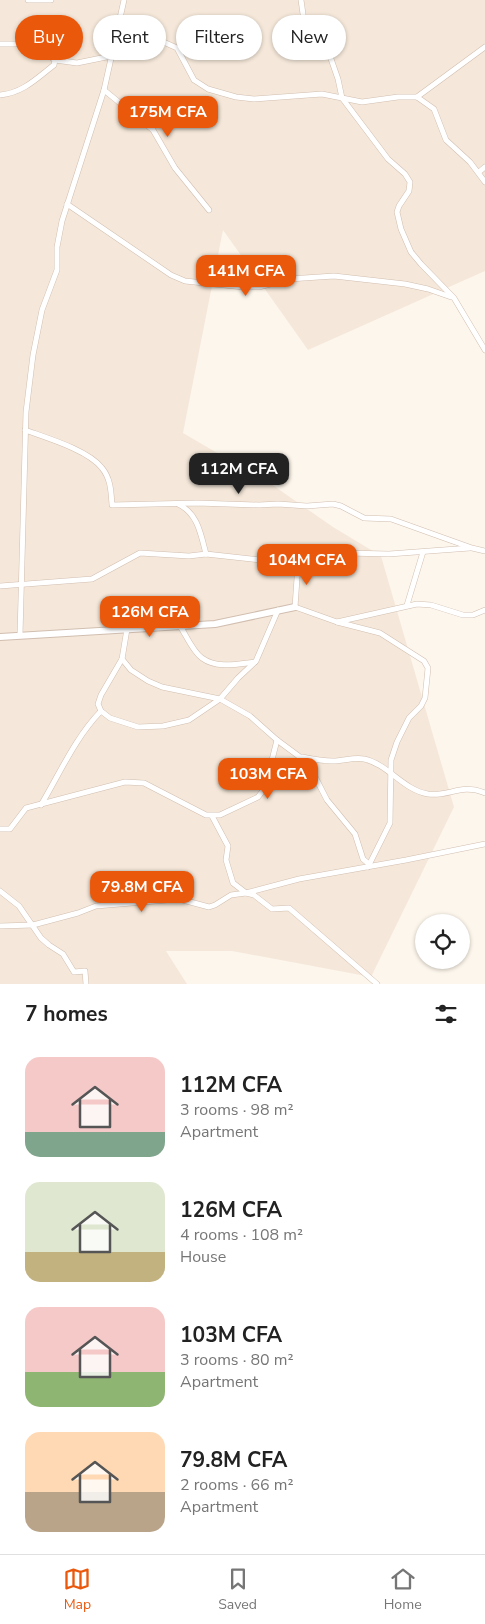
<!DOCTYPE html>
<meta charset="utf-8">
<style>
body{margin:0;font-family:"Nunito Sans",sans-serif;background:#f2f2f2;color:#222;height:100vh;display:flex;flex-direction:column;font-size:19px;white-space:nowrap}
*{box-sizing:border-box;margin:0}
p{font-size:16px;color:#767676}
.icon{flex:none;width:28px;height:28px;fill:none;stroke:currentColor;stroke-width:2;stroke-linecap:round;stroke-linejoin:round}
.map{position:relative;height:984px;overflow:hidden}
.side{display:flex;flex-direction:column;background:#fff;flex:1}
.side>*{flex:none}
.top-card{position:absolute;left:15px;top:15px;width:455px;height:45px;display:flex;gap:10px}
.buttons{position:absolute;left:415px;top:914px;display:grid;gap:10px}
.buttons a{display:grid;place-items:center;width:55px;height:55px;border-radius:50%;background:#fff;box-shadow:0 1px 4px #0004;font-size:25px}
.price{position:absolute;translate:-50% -42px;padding:0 11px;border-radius:10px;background:#ea580c;color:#fff;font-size:16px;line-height:32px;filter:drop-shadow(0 1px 2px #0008)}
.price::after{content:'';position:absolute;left:50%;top:30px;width:15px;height:11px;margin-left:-8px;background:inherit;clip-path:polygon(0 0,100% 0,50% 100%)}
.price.current{background:#222;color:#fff}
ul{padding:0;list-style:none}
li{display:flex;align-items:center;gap:15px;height:125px;padding:0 25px}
li span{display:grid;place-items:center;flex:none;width:140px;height:100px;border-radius:15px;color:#555}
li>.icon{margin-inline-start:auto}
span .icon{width:60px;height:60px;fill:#fffc;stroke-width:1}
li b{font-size:21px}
h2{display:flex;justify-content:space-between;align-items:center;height:60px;padding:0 25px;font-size:21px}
.chip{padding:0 18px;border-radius:22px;background:#fff;box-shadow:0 1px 4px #0004;font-size:18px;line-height:45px}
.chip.current{background:#ea580c;color:#fff}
.tab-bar{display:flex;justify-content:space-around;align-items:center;height:70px;border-top:1px solid #e0e0e0;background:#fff;font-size:14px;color:#767676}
.tab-bar a{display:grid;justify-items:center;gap:2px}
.tab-bar .current{color:#ea580c}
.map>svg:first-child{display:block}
.residential{fill:#f5e8da}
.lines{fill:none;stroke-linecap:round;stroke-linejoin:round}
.minor-casing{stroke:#d1beb0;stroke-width:6}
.tertiary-casing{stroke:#d1beb0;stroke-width:8}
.minor{stroke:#fff;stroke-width:5}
.tertiary{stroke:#fff;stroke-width:6}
</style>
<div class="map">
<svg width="485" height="984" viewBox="0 0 485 984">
<rect width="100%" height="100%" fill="#fdf6ec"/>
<polygon class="residential" points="0,0 485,0 485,271 308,350 223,230 183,433 274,486 333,527 381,556 454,807 371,977 232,951 166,951 187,984 0,984"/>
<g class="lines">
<defs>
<g id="minor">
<polyline points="28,0 51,0"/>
<polyline points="301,0 304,21 326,48 330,56 338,79 342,98 388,159 405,174 410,182 409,191 399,206 397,212 401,229 411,252 421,264 454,298 485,350"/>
<polyline points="0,44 32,44 55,60 77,63 121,54 142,40 159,40 177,48 194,80 208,89 236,97 254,99 322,94 362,102 398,97 417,97 434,109 446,140 470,162 485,182"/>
<polyline points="104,90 153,130 175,168 209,210"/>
<path d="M0 95C23 93 37 78 54 65L55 60"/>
<polyline points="417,97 485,47"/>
<polyline points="479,172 485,167"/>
<polyline points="67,204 171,275 185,281 243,287 259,287 289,279 334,276 405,284 428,289 451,297"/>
<path d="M25 430C47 438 88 450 102 468 111 479 111 492 112 505L197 503 259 505 278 504 307 506 333 504 341 506 364 518 391 519 472 548 485 551"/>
<path d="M178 504C198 513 201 535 206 554"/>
<polyline points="298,564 295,607 337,622 417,604 431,605 463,615 473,615 485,610"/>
<polyline points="0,586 92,579 140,553 189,556 206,554 298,564 320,561 346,553 389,554 470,548"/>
<polyline points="407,605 423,552"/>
<polyline points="337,622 380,633 424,661 428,668 425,698 421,706 409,718 397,742 391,760 390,823 368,867"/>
<path d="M180 626C186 635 193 652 202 658 217 669 238 664 255 662"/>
<polyline points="127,629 122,659 131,670 148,681 162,687 220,699 250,716 277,740 308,763 327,800 355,834 363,859 369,864"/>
<polyline points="20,635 26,412 33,355 42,310 57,270 57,247 62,221 104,90 124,0"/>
<polyline points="122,659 101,695 98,704 101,711 110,718 138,727 163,726 189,720 220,699 238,678 256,661 278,610"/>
<path d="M302 757C312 759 323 761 333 761 343 761 354 757 364 759 388 764 403 790 428 794 450 797 460 783 485 793"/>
<path d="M41 805C60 773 75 738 101 711"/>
<polyline points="212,816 228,846 226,860 233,883 246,893 254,895 272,909 289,908 377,984"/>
<polyline points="0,829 10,829 26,808 125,782 144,783 206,815 220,815 258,797 265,788 277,740"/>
<polyline points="0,891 19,906 41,938 49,945 63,954 74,972 85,971 86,984"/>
<polyline points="0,926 33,925 78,913 96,906 179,899 209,907 215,905 231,895 246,893 299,879 406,860 485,844"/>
</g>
<polyline id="tertiary" points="0,637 215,624 295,607"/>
</defs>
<use href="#minor" class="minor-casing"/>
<use href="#tertiary" class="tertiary-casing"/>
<use href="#minor" class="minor"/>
<use href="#tertiary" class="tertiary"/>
</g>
</svg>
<div class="buttons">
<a><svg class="icon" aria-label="locate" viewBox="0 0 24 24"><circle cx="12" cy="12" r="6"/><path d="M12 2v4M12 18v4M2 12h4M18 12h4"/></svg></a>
</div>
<b class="price" style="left:168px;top:138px">175M CFA</b>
<b class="price" style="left:246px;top:297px">141M CFA</b>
<b class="price current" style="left:239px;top:495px">112M CFA</b>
<b class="price" style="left:307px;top:586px">104M CFA</b>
<b class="price" style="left:150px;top:638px">126M CFA</b>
<b class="price" style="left:268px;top:800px">103M CFA</b>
<b class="price" style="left:142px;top:913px">79.8M CFA</b>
<div class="top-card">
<a class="chip current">Buy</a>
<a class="chip">Rent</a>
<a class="chip">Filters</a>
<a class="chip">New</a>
</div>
</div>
<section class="side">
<h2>7 homes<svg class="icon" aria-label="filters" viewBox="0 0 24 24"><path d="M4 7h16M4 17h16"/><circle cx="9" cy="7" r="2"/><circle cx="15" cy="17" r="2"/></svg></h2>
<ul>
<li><span style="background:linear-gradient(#f6c9c9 75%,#7fa58c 0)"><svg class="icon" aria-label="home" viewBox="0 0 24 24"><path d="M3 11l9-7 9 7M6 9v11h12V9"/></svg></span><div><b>112M CFA</b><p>3 rooms · 98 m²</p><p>Apartment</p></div></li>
<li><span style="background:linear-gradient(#dfe7d0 70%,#c2b280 0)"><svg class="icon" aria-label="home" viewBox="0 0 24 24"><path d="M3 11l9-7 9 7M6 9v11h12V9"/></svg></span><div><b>126M CFA</b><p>4 rooms · 108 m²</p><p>House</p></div></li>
<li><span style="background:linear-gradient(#f6c9c9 65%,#8fb573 0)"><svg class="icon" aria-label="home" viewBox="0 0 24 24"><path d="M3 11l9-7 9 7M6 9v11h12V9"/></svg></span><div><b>103M CFA</b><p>3 rooms · 80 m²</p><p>Apartment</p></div></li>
<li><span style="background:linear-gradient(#ffd9b3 60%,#b9a48a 0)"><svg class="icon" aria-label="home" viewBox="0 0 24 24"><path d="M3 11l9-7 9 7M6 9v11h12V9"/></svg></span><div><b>79.8M CFA</b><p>2 rooms · 66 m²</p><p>Apartment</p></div></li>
</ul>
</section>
<nav class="tab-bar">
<a class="current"><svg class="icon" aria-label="map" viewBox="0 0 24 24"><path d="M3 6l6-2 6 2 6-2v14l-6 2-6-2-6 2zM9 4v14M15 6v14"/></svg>Map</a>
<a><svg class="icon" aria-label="saved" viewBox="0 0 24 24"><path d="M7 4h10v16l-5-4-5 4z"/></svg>Saved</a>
<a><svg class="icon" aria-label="home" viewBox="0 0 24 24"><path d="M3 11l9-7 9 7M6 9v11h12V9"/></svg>Home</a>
</nav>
